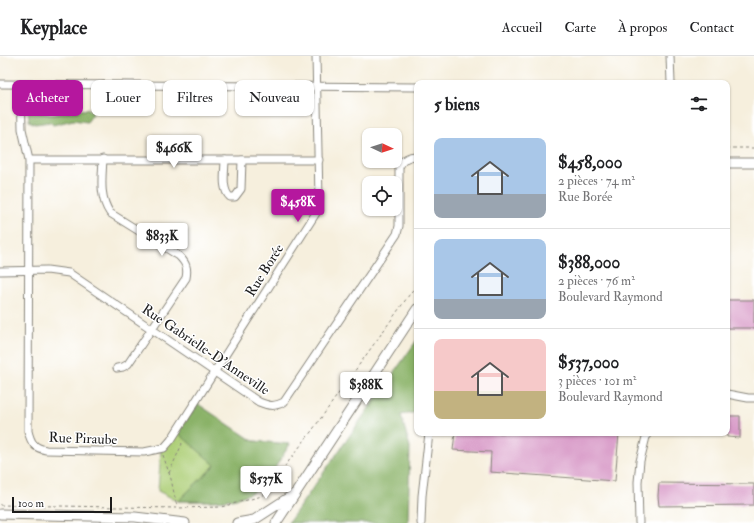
<!DOCTYPE html>
<html lang="fr">
<meta charset="utf-8">
<style>
body{margin:0;font-family:"IM FELL Double Pica",serif;background:#f6f6f6;color:#202124;height:100vh;display:flex;flex-direction:column;font-size:15px;white-space:nowrap}
*{box-sizing:border-box;margin:0}
p{font-size:13px;color:#757577}
.icon{flex:none;width:22px;height:22px;fill:none;stroke:currentColor;stroke-width:2;stroke-linecap:round;stroke-linejoin:round}
.map{position:relative;flex:1;overflow:hidden}
.drawer{position:absolute;left:414px;top:24px;width:316px;height:356px;display:flex;flex-direction:column;background:#fff;border-radius:8px;box-shadow:0 1px 3px #0004}
.drawer>*{flex:none}
.banner{position:absolute;left:12px;top:24px;width:342px;height:36px;display:flex;gap:8px}
.needle{width:26px;rotate:94deg}
.controls{position:absolute;left:362px;top:72px;display:grid;gap:8px}
.controls a{display:grid;place-items:center;width:40px;height:40px;border-radius:8px;background:#fff;box-shadow:0 1px 3px #0004;font-size:20px}
.scale{position:absolute;left:12px;bottom:10px;width:100px;box-sizing:border-box;padding-left:4px;border:2px solid #1c1c1c;border-top:0;font-size:11px;line-height:14px;white-space:nowrap;color:#1c1c1c;-webkit-text-stroke:3px #fff;paint-order:stroke}
.price{position:absolute;translate:-50% -34px;padding:0 9px;border-radius:4px;background:#fff;color:#222;font-size:13px;line-height:26px;filter:drop-shadow(0 1px 2px #0008)}
.price::after{content:'';position:absolute;left:50%;top:24px;width:12px;height:9px;margin-left:-6px;background:inherit;clip-path:polygon(0 0,100% 0,50% 100%)}
.price.selected{background:#b5179e;color:#fff}
ul{padding:0;list-style:none}
li{display:flex;align-items:center;gap:12px;height:100px;padding:0 20px}
li+li{border-top:1px solid #e0e0e0}
li span{display:grid;place-items:center;flex:none;width:112px;height:80px;border-radius:8px;color:#555}
li>.icon{margin-inline-start:auto}
span .icon{width:48px;height:48px;fill:#fffc;stroke-width:1}
li b{font-size:17px}
h2{display:flex;justify-content:space-between;align-items:center;height:48px;padding:0 20px;font-size:17px}
.tag{padding:0 14px;border-radius:8px;background:#fff;box-shadow:0 1px 3px #0004;font-size:14px;line-height:36px}
.tag.selected{background:#b5179e;color:#fff}
header{display:flex;align-items:center;gap:24px;box-sizing:border-box;height:56px;padding:0 20px;background:#fff;border-bottom:1px solid #e0e0e0}
header strong{font-size:19px}
nav{display:flex;gap:22px;margin-inline-start:auto;font-size:14px}
.map>svg:first-child{display:block}
.green{fill:#adcf77;stroke:#64764a}
.forest{fill:#8ab268;stroke:#536742}
.building{fill:#d89ac7}
.lines{fill:none;stroke-linecap:round;stroke-linejoin:round}
.minor-casing{stroke:#89867c;stroke-width:9}
.tertiary-casing{stroke:#89867c;stroke-width:11}
.path{stroke:#89867c;stroke-width:1;stroke-dasharray:3 3;stroke-linecap:butt}
.minor{stroke:#fff;stroke-width:7}
.tertiary{stroke:#fff;stroke-width:9}
.labels{text-anchor:middle;stroke-width:3;stroke-linejoin:round;paint-order:stroke}
.street-label{font-size:14px;fill:#1c1c1c;stroke:#fff}
</style>
<header>
<strong>Keyplace</strong>
<nav><a>Accueil</a><a>Carte</a><a>À propos</a><a>Contact</a></nav>
</header>
<div class="map">
<svg width="754" height="467" viewBox="0 0 754 467">
<rect width="100%" height="100%" fill="#fff"/>
<filter id="ink" filterUnits="userSpaceOnUse"><feTurbulence type="fractalNoise" baseFrequency=".025" numOctaves="2"/><feDisplacementMap in="SourceGraphic" scale="8" xChannelSelector="R" yChannelSelector="G"/><feConvolveMatrix kernelMatrix="1 2 1 2 8 2 1 2 1" color-interpolation-filters="sRGB"/></filter>
<filter id="wash" filterUnits="userSpaceOnUse"><feTurbulence type="fractalNoise" baseFrequency=".012" numOctaves="4" result="noise"/><feDisplacementMap in="SourceGraphic" scale="16" xChannelSelector="R" yChannelSelector="G"/><feGaussianBlur stdDeviation="0.9" result="paint"/><feColorMatrix in="noise" values="0 0 0 0 0 0 0 0 0 0 0 0 0 0 0 0 0 1.4 0 .05"/><feComposite in="paint" operator="in"/></filter>
<g filter="url(#wash)">
<rect width="100%" height="100%" fill="#f6efdd"/>
<polygon class="green" points="195,347 253,385 290,388 265,426 252,436 224,444 178,445 158,435 161,393"/>
<g class="forest">
<polygon points="28,52 37,56 52,59 68,56 88,53 93,58 87,66 73,64 53,69 50,66 35,68 29,65"/>
<polygon points="417,284 417,356 401,359 410,391 408,467 288,467"/>
<path d="M198 348 253 385 290 388C282 400 275 413 266 425 247 449 205 445 178 445L215 409 178 377Z"/>
</g>
<g id="blocks">
<g class="building">
<rect x="727" y="244" width="27" height="28"/>
<polygon points="727,360 740,360 740,382 727,381"/>
<polygon points="455,377 619,377 615,425 490,416 491,396 453,394"/>
<polygon points="659,427 754,428 754,449 659,450 658,440"/>
</g>
</g>
</g>
<g filter="url(#ink)">
<use href="#blocks" fill-opacity="0" stroke="#89867c" stroke-width="1"/>
<g class="lines">
<defs>
<g id="minor">
<polyline points="670,0 671,27"/>
<polyline points="0,28 417,31"/>
<path d="M21 29 22 73 29 104 28 375C31 387 34 392 46 394L144 396 164 392 171 384 316 157 319 143 316 0"/>
<path d="M103 103C102 122 99 141 110 157L179 200C186 207 188 212 186 222L128 308 123 311 117 312"/>
<polyline points="29,104 319,104"/>
<path d="M225 104C225 115 221 133 230 141H235L241 133 242 104"/>
<path d="M0 215 47 214 69 217 259 346C269 350 274 351 284 346L397 178 399 170V111C403 103 408 100 417 100"/>
<polyline points="727,338 748,342 754,342"/>
<polyline points="421,467 422,440 429,377"/>
<polyline points="639,467 638,426 640,405 647,377"/>
</g>
<g id="tertiary">
<polyline points="727,107 754,107"/>
<polyline points="0,458 135,461 185,467"/>
<polyline points="237,467 254,464 294,438"/>
<polyline points="276,467 417,253"/>
</g>
</defs>
<use href="#minor" class="minor-casing"/>
<use href="#tertiary" class="tertiary-casing"/>
<g class="path">
<polyline points="727,92 754,92"/>
<polyline points="163,399 171,423 177,451"/>
<polyline points="169,417 182,388 180,384"/>
<polyline points="0,449 177,452 221,451 262,440 311,376 417,228"/>
</g>
<use href="#minor" class="minor"/>
<use href="#tertiary" class="tertiary"/>
</g>
</g>
<g class="labels">
<g class="street-label">
<text transform="translate(264 214) rotate(-58)" y="5">Rue Borée</text>
<text transform="translate(206 293) rotate(34)" y="5">Rue Gabrielle-D'Anneville</text>
<text transform="translate(83 382) rotate(2)" y="5">Rue Piraube</text>
</g>
</g>
</svg>
<div class="controls">
<a><svg class="needle" viewBox="-14 -14 28 28"><path d="M0-13l5 13h-10z" fill="#e53935"/><path d="M0 13l5-13h-10z" fill="#757577"/></svg></a>
<a><svg class="icon" aria-label="locate" viewBox="0 0 24 24"><circle cx="12" cy="12" r="6"/><path d="M12 2v4M12 18v4M2 12h4M18 12h4"/></svg></a>
</div>
<div class="scale">100 m</div>
<b class="price" style="left:174px;top:113px">$466K</b>
<b class="price selected" style="left:298px;top:167px">$458K</b>
<b class="price" style="left:162px;top:201px">$833K</b>
<b class="price" style="left:366px;top:350px">$388K</b>
<b class="price" style="left:266px;top:444px">$537K</b>
<div class="banner">
<a class="tag selected">Acheter</a>
<a class="tag">Louer</a>
<a class="tag">Filtres</a>
<a class="tag">Nouveau</a>
</div>
<section class="drawer">
<h2>5 biens<svg class="icon" aria-label="filters" viewBox="0 0 24 24"><path d="M4 7h16M4 17h16"/><circle cx="9" cy="7" r="2"/><circle cx="15" cy="17" r="2"/></svg></h2>
<ul>
<li><span style="background:linear-gradient(#a9c7e8 70%,#9aa5b1 0)"><svg class="icon" aria-label="home" viewBox="0 0 24 24"><path d="M3 11l9-7 9 7M6 9v11h12V9"/></svg></span><div><b>$458,000</b><p>2 pièces · 74 m²</p><p>Rue Borée</p></div></li>
<li><span style="background:linear-gradient(#a9c7e8 75%,#9aa5b1 0)"><svg class="icon" aria-label="home" viewBox="0 0 24 24"><path d="M3 11l9-7 9 7M6 9v11h12V9"/></svg></span><div><b>$388,000</b><p>2 pièces · 76 m²</p><p>Boulevard Raymond</p></div></li>
<li><span style="background:linear-gradient(#f6c9c9 65%,#c2b280 0)"><svg class="icon" aria-label="home" viewBox="0 0 24 24"><path d="M3 11l9-7 9 7M6 9v11h12V9"/></svg></span><div><b>$537,000</b><p>3 pièces · 101 m²</p><p>Boulevard Raymond</p></div></li>
</ul>
</section>
</div>
